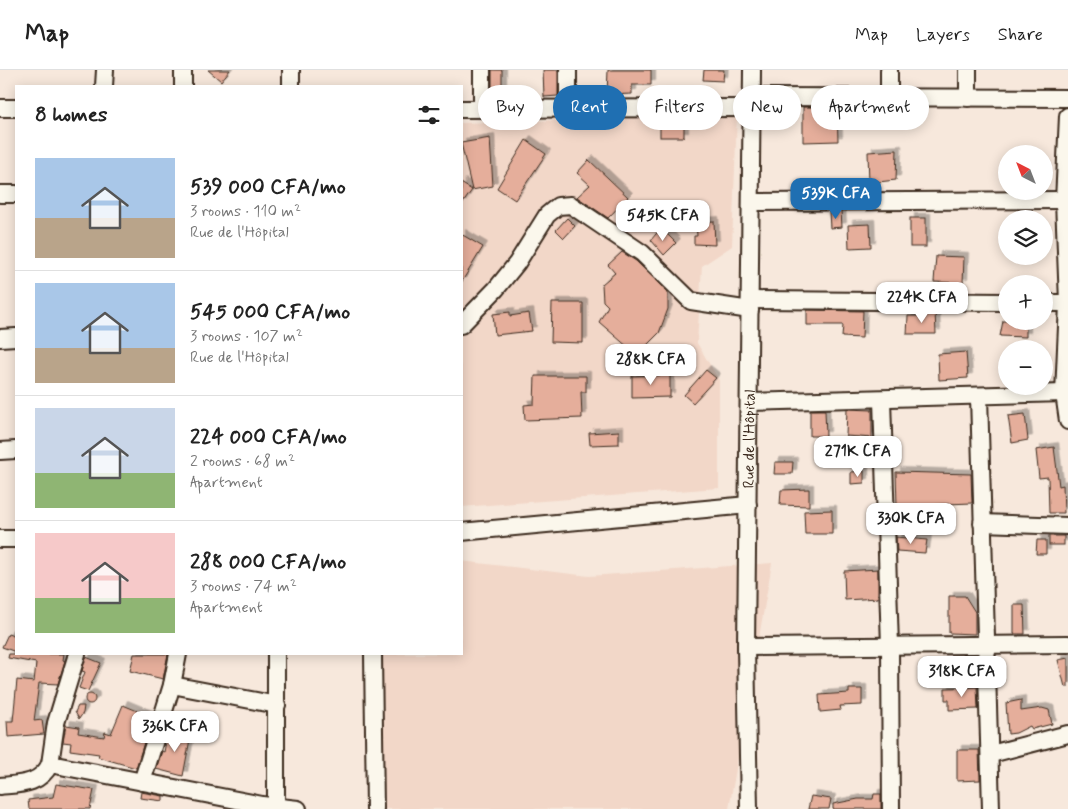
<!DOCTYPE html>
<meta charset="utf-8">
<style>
body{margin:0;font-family:Mynerve,sans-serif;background:#f2f2f2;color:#222;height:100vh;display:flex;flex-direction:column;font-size:19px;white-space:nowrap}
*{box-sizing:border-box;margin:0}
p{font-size:16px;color:#767676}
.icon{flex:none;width:28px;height:28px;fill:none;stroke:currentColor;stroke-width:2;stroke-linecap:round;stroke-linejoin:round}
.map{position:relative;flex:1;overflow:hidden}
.sheet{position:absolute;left:15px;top:15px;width:448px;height:570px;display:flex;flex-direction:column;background:#fff;border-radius:0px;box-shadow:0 2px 12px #0003}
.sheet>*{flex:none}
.banner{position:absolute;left:478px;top:15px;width:475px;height:45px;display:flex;gap:10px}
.needle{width:32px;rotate:318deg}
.buttons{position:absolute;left:998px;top:75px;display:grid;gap:10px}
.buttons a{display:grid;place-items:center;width:55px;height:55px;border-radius:50%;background:#fff;box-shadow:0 2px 12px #0003;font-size:25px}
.price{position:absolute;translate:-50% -42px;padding:0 11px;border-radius:10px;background:#fff;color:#222;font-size:16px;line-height:32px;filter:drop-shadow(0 1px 2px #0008)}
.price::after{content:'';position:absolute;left:50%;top:30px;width:15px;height:11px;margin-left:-8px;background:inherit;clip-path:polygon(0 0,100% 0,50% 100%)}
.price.active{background:#1f6fb2;color:#fff}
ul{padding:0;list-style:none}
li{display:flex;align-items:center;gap:15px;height:125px;padding:0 20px}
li+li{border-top:1px solid #e0e0e0}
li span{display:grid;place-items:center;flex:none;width:140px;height:100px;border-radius:0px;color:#555}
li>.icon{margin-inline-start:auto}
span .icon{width:60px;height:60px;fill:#fffc;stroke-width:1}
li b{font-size:21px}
h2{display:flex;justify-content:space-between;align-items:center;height:60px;padding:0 20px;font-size:21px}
.tag{padding:0 18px;border-radius:22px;background:#fff;box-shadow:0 2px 12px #0003;font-size:18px;line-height:45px}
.tag.active{background:#1f6fb2;color:#fff}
header{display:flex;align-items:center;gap:30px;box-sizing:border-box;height:70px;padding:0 25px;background:#fff;border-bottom:1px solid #e0e0e0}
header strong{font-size:24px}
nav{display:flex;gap:28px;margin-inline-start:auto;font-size:18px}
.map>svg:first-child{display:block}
.built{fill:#f2d7c8}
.building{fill:#e5ae9b;stroke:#3b2a1e;filter:url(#shadow)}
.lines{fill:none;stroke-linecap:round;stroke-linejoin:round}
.minor-casing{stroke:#3b2a1e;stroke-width:20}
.minor{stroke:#fbf7ec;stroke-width:16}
.labels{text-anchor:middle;stroke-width:4;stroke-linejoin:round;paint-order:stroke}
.street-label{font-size:16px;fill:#3b2a1e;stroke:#fbf7ec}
</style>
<header>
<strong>Map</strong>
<nav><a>Map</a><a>Layers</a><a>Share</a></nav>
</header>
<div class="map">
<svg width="1068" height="739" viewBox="0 0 1068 739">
<defs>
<filter id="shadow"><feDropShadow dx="4.5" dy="-4.5" stdDeviation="0" flood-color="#0004"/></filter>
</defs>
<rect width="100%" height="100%" fill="#f7e8dc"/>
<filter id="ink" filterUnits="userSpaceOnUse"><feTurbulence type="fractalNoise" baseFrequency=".02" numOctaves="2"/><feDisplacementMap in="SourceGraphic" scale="10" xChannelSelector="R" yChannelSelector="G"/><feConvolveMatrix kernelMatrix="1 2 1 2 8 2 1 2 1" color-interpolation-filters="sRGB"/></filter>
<g filter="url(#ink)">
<g class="built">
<polygon points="737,45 732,176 702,196 697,273 719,310 719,418 461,437 461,53"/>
<polygon points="461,491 589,506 772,493 729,739 379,739 374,584 461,584"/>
</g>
<g class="building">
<polygon points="208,0 230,0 221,11"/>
<rect x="492" y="0" width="10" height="25"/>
<polygon points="543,0 558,0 558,26 544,27"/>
<polygon points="608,0 651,0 651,15 632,15 632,24 607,25"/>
<polygon points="704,0 724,0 723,11 703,10"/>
<polygon points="803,37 837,37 838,71 803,72"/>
<rect x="660" y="52" width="24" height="15"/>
<polygon points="490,68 493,116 472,120 461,73"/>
<polygon points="526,70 546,84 515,130 497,118"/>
<polygon points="897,80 896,110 869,113 868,82"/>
<polygon points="589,90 628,127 608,148 577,127 590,115 577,103"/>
<polygon points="461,113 472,120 461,136"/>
<polygon points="841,141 842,157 830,158 829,142"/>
<polygon points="567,148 575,156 564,168 556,160"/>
<rect x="910" y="148" width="16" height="29"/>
<polygon points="714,151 715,175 694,174 694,166 697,166 696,152"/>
<polygon points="870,154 871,177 849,178 848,155"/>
<polygon points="661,158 676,173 664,185 651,170"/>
<polygon points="461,164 483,177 461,213"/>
<polygon points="622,182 636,191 668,222 668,239 659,263 637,285 599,252 608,236 603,231 602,214 615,203 608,195"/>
<polygon points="936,186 964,187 963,213 934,212"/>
<polygon points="552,233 583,233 583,273 551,272"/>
<polygon points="807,240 863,241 862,268 842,267 843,255 807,255"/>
<polygon points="927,241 935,241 936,264 907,264 908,246 927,246"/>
<polygon points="510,242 510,246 529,243 532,261 495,265 493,244"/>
<polygon points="1003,251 1026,251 1026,267 1000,266"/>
<polygon points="966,282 968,308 939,310 938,284"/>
<polygon points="706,300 716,308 693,333 684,325"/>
<polygon points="670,305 670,327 632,328 632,306"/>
<polygon points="535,306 586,306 586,322 581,322 582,348 525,350 524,335 534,334"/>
<polygon points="847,339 872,340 872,368 846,366"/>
<polygon points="810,340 825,340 826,366 810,366"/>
<polygon points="1025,344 1028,370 1012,373 1008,346"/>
<polygon points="619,361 619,374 590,375 589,363"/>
<polygon points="1054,377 1059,416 1063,415 1064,443 1049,443 1048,407 1039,408 1036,380"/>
<polygon points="775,392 793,392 792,404 774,404"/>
<polygon points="864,401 864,413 851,414 851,402"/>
<polygon points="896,402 971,404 972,433 897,436"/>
<polygon points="809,419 809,436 780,435 781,420"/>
<polygon points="832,440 832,464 805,464 804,441"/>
<rect x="1049" y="466" width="15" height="9"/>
<polygon points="896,467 927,470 925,483 897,481"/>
<polygon points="1037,470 1046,470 1046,484 1036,484"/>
<polygon points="878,499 878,528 845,530 844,501"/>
<polygon points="949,526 965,526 975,542 975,564 949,563"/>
<polygon points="1014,535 1024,535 1025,564 1014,564"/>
<polygon points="8,564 16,567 16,582 2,577"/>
<polygon points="9,584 64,584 63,590 65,591 58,614 39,613 34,651 42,650 44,664 8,667 7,651 13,651 17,610 34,612 36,593 8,588"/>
<polygon points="134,584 168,584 163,609 130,601"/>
<polygon points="86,587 101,593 88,621 79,618 85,602 82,601"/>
<polygon points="1068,588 1068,617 1065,617 1058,590"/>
<polygon points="977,617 978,639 949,640 949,630 945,630 945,618"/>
<polygon points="849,619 862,619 862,635 840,636 841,640 820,642 819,625 849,623"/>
<circle cx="90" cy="629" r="5"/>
<polygon points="1021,630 1021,641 1042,638 1049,640 1052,654 1032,659 1030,656 1016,663 1008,664 1006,633"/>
<polygon points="123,635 152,647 136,698 98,687 99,684 70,680 71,673 63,672 66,655 79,657 78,663 104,667 105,662 111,664"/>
<polygon points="78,636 84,636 83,643 79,649 75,642"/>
<polygon points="168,661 191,664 183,706 156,699 162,681 164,682"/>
<polygon points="957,680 979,680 980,710 957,711"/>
<polygon points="56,714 94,720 90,739 29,739 28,730 53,727"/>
<polygon points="141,722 163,726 163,731 140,728"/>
<polygon points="874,724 881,724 881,739 833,739 833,734 858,729 873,729"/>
<polygon points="811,726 831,729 829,739 808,739"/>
</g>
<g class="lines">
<defs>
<g id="minor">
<polyline points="104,16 105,0"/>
<polyline points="183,16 183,0"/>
<polyline points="291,16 291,0"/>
<polyline points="752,27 1068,28"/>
<polyline points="889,28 889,0"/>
<polyline points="968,28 968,0"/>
<polyline points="0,38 16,38"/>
<polyline points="568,38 568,0"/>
<polyline points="461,39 752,38"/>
<polyline points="482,39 482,0"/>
<polyline points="1068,46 1064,131 1068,232"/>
<polyline points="0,124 16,124"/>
<polyline points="751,132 1068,130"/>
<polyline points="750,230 1006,232"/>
<polyline points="1044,233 1068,233"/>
<polyline points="1068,234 1064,323 1068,351"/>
<polyline points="461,255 496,219 517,193 547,145 558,136 571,135 642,183 691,231 750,240"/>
<polyline points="0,268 16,267"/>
<polyline points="979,326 991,739"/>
<polyline points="882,330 890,576 891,739"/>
<polyline points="749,332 1064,323"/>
<polyline points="0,381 16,380"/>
<polyline points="982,453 1068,456"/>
<polyline points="461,462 748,435"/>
<polyline points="0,469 16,469"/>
<polyline points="746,577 1068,574"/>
<polyline points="276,584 276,736"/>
<polyline points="373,584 375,739"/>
<polyline points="172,615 277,635"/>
<polyline points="991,684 1068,664"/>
<polyline points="50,694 56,653 77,584"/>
<polyline points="142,712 172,615 178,584"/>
<path d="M0 716C19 714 40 715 50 694L262 735 298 739"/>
<path id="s1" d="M749 739 746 577 752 0"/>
</g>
</defs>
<use href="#minor" class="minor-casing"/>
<use href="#minor" class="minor"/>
</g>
</g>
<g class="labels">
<g class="street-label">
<text dy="6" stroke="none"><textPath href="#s1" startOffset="370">Rue de l'Hôpital</textPath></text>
</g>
</g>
</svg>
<div class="buttons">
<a><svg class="needle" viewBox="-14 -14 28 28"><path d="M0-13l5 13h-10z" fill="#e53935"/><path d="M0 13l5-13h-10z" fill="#767676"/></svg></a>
<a><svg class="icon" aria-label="layers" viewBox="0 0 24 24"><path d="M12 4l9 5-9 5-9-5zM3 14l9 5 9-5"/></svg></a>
<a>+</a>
<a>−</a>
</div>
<b class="price active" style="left:836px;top:150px">539K CFA</b>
<b class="price" style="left:663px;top:172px">545K CFA</b>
<b class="price" style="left:922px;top:254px">224K CFA</b>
<b class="price" style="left:651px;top:316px">288K CFA</b>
<b class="price" style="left:858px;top:408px">271K CFA</b>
<b class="price" style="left:911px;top:475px">330K CFA</b>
<b class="price" style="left:962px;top:628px">318K CFA</b>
<b class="price" style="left:175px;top:683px">336K CFA</b>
<div class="banner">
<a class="tag">Buy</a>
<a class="tag active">Rent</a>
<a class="tag">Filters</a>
<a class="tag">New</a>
<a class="tag">Apartment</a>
</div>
<section class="sheet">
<h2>8 homes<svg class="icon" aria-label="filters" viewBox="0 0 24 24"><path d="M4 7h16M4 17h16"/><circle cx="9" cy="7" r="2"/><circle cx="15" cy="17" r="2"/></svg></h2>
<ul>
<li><span style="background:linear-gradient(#a9c7e8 60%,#b9a48a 0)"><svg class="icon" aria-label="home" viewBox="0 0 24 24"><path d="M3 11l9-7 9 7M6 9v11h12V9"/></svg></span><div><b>539 000 CFA/mo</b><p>3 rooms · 110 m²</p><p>Rue de l'Hôpital</p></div></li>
<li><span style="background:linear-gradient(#a9c7e8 65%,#b9a48a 0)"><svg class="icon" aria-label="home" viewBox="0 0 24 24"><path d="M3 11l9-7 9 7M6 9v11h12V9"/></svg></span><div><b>545 000 CFA/mo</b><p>3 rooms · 107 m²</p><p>Rue de l'Hôpital</p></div></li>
<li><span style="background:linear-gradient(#c9d6e8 65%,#8fb573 0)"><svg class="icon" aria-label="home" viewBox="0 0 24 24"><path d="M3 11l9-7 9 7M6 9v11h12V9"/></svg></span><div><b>224 000 CFA/mo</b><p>2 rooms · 68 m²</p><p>Apartment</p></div></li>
<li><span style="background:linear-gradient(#f6c9c9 65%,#8fb573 0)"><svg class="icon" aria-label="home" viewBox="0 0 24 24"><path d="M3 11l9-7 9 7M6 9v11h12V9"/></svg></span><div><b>288 000 CFA/mo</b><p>3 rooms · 74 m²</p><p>Apartment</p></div></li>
</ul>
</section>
</div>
